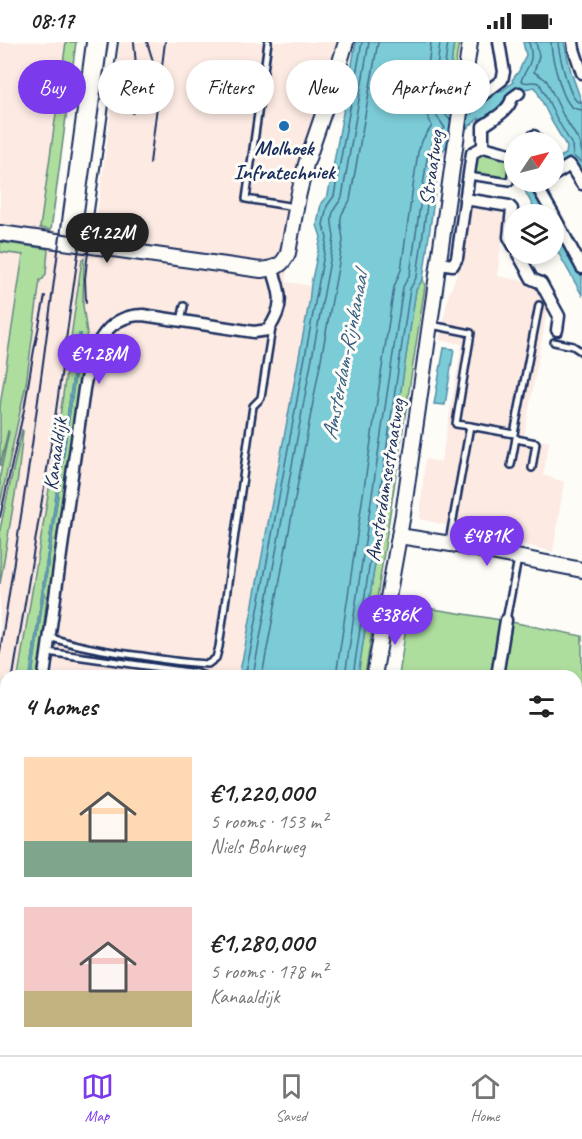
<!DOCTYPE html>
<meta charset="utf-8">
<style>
body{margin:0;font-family:Caveat,sans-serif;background:#f6f6f6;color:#222;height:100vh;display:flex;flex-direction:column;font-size:22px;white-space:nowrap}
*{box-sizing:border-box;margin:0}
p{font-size:20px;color:#767676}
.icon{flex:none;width:33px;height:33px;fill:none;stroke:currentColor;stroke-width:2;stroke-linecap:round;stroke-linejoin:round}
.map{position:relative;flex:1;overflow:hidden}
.sheet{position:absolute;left:0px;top:628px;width:582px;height:386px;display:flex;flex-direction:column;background:#fff;border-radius:18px 18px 0 0;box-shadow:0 3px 9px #0003}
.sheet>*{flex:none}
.top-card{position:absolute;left:18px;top:18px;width:546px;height:54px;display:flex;gap:12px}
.needle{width:39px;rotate:55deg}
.controls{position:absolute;left:504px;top:90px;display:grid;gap:12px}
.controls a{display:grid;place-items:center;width:60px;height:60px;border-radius:50%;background:#fff;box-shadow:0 3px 9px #0003;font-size:30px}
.price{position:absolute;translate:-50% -51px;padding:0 14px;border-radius:21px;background:#7c3aed;color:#fff;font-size:20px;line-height:39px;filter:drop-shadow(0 2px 3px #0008)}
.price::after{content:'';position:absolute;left:50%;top:36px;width:18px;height:14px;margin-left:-9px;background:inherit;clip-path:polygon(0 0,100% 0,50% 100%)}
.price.on{background:#222;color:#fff}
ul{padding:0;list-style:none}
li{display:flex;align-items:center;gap:18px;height:150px;padding:0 24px}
li span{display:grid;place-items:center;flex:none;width:168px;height:120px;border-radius:0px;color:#555}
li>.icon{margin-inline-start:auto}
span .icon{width:72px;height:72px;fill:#fffc;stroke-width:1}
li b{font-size:26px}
h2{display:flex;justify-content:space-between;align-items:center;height:72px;padding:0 24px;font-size:26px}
.tag{padding:0 21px;border-radius:27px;background:#fff;box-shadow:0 3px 9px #0003;font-size:21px;line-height:54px}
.tag.on{background:#7c3aed;color:#fff}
.status{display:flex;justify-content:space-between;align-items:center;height:42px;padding:0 30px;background:#fff;direction:ltr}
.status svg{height:16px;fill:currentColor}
.menu{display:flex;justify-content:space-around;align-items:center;height:84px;border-top:2px solid #e0e0e0;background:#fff;font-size:16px;color:#767676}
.menu a{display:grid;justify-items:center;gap:3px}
.menu .on{color:#7c3aed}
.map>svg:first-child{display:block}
.built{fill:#fceae3}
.green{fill:#aede9e;stroke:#64867e;stroke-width:1.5}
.water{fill:#7cccd8;stroke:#558da7;stroke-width:1.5}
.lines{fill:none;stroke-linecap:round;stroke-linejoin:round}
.shore{stroke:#426e8f;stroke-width:1.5}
.lane-casing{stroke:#1b2f5e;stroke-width:10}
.street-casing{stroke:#1b2f5e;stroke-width:15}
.secondary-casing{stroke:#1b2f5e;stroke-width:18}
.lane{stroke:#fdfcf7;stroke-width:5}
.street{stroke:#fdfcf7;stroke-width:10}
.secondary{stroke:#fdfcf7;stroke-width:14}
.rail{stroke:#1b2f5e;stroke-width:2}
.poi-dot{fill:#1f6fb2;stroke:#fdfcf7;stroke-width:2}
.labels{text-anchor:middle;stroke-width:6;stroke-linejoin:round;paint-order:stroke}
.poi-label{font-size:21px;font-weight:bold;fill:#1b2f5e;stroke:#fdfcf7}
.street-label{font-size:21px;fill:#1b2f5e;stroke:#fdfcf7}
.water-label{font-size:22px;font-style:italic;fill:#385e83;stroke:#fdfcf7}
</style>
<div class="status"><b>08:17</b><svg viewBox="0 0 49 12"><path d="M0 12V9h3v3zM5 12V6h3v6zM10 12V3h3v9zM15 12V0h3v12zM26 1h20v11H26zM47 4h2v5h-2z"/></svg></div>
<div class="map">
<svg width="582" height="1013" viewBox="0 0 582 1013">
<rect width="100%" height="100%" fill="#fdfcf7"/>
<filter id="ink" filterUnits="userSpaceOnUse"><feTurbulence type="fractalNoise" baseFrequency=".0167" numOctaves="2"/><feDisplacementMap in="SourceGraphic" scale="12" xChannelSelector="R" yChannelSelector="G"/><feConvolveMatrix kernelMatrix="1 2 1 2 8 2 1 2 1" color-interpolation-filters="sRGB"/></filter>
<g filter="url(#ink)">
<g class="built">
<polygon points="0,0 66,0 41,186 86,193 88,189 95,190 120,0 337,0 294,148 287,218 287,240 311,244 309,261 239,634 6,634 6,1008 170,1008 170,1013 0,1013"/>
<polygon points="468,160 506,166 497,234 536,242 548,263 524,395 549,400 543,433 564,440 553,510 420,477 425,417 441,420 462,302 439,298 449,252 460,225"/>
</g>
<g class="green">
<polygon points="66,0 76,0 51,188 40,186"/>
<polygon points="454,0 459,0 454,32 450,28"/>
<polygon points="483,109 510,117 508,138 473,133 473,126 476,126 477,122 473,122 476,114"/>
<polygon points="0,200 48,207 46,232 43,237 40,238 26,342 0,462 0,433 9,390 8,389 0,424 0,364 23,213 0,210"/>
<polygon points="84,216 83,263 87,292 85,297 50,550 49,553 47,554 44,582 45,583 37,634 32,634 81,292 79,293 30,634 18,634 54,417 82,217"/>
<polygon points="423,237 425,244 365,634 358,634 416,247"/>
<polygon points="22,388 23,389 18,435 0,542 0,487"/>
<polygon points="409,563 501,578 582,594 582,1013 493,1013 464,1008 576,1008 576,634 399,634"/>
<polygon points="6,701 6,781 0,821 0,737"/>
<polygon points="6,802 6,850 0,892 0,844"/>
</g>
<g class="water">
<polygon points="356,0 454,0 446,59 448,67 456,75 464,76 475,69 473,66 500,46 502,49 513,40 512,38 519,29 526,13 523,0 564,0 571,30 582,61 582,132 576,123 554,131 554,118 566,112 567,105 552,80 535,45 519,48 509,59 482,78 479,76 446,104 440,114 423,237 416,248 358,634 239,634 245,605 309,261 311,242 321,195 317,183 321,161 328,153"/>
<polygon points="522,140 538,140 548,172 537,172 523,145"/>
<polygon points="554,181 582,234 582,253 554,203"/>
<polygon points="79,292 81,292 32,634 30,634"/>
<polygon points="444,306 454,307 445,363 434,362"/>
<polygon points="185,1008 304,1008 303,1013 184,1013"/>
<polygon points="343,1008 372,1008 399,1013 370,1013"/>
</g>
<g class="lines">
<g class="shore">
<polyline points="448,0 440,59 443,70 451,79"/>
<path d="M529 0C530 5 532 11 531 16 530 24 523 32 521 39 527 43 534 37 540 42L557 77 572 103 573 114 582 121"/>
<polyline points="536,0 539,14 534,30 542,35 547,39 563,73 579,99 582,110"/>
<path d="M551 0C551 14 561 52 569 62 572 67 577 67 582 68"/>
<path d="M558 0C559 12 567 46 574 56 577 60 577 60 582 60"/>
<polyline points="245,634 251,606 327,196 323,183 327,164 334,154 362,0"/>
<path d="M253 634 334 197C334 187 329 178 334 168 336 163 340 160 342 155L369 0"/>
<path d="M262 634 343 199C343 190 338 180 342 172 344 167 348 163 350 158L378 0"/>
<polyline points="336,634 394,245 401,228 418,110 423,97 432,84 427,73 424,59 431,0"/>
<polyline points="345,634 403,245 410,232 428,110 435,96 445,86 436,73 433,60 440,0"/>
<polyline points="353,634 410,247 417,234 434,113 441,100 448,93"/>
</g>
<defs>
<g id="lane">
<polyline points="268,0 246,157 295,165"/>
<polyline points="468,134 510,140 514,113"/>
<polyline points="181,279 184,264"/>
<polyline points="431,283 471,291 456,382 470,384"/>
<polyline points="554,300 573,304 582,310"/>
<polyline points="516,397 536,401 532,426"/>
<polyline points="511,423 516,396"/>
<polyline points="450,494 470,384 514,392 539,263"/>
<polyline points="506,578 518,517"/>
<path d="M49 595C79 605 110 610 142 614 164 618 186 621 208 622L216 616 219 605 253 364 261 356 272 286"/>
<polyline points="47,610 196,631 205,634"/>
<polyline points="0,919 6,877"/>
<polyline points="162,1013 163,1008"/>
</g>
<g id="street">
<polyline points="573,0 574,7 582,31"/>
<polyline points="473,60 502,38 504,30 499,0"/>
<polyline points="534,94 537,100 536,100"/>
<path d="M483 105V84C493 77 509 69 512 56L519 51"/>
<polyline points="554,133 570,123 582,142"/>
<polyline points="544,140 540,141 539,148 553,172"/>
<polyline points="465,157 509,164 512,167 509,195 514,204"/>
<polyline points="554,174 582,226"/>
<polyline points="518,212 532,237 541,241 559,274 557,288"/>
<polyline points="438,221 453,223 457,216 472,111 483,105 514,113"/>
<path d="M44 634 84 347C90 313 102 273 143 273L254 290 268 288C285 264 281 252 272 226"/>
<polyline points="497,634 506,578"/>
<polyline points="576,678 582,680"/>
<polyline points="576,859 582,860"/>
</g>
<g id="secondary">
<path d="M0 191 261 228C275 226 282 225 288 211L298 155 306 122 333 43 346 0"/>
<polyline points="399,494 451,502 582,528"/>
<polyline points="374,634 403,472 470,0"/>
<polyline points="324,1013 325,1008"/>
</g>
</defs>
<use href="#lane" class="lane-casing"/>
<use href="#street" class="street-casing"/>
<use href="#secondary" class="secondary-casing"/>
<use href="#lane" class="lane"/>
<use href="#street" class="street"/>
<use href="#secondary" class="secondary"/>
<g class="rail">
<polyline points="147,0 152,16 156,38"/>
<polyline points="133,71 137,35 134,0"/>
<polyline points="150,121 165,0"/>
<polyline points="86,261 85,237 87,218 118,0"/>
<polyline points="0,475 24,368 34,308 45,254"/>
<polyline points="0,610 32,403 86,0"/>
<polyline points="13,634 52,397 108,0"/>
<polyline points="0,675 6,642"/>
<polyline points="0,706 6,673"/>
</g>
</g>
</g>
<circle class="poi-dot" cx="284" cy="84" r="6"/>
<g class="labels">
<g class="poi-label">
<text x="284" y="113">Molhoek<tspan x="284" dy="24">Infratechniek</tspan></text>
</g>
<g class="street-label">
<text transform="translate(431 126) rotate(-82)" y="7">Straatweg</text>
<text transform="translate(55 412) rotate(-82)" y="7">Kanaaldijk</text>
<text transform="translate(385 438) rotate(-81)" y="7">Amsterdamsestraatweg</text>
</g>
<g class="water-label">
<text transform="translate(344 314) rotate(-79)" y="8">Amsterdam-Rijnkanaal</text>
</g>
</g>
</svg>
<div class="controls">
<a><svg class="needle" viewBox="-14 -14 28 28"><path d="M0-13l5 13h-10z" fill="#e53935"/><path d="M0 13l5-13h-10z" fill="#767676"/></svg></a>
<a><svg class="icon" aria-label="layers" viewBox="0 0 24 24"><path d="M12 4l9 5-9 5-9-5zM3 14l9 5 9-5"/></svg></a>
</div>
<b class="price on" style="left:107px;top:222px">€1.22M</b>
<b class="price" style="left:99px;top:343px">€1.28M</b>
<b class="price" style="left:487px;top:525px">€481K</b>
<b class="price" style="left:395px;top:604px">€386K</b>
<div class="top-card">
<a class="tag on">Buy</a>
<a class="tag">Rent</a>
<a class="tag">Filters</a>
<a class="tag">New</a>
<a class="tag">Apartment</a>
</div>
<section class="sheet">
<h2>4 homes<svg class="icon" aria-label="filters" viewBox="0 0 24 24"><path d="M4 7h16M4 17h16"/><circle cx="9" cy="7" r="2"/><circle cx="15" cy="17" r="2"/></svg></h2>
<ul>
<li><span style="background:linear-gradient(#ffd9b3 70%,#7fa58c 0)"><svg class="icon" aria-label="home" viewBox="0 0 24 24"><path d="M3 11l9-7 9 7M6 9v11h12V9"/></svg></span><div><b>€1,220,000</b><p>5 rooms · 153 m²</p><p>Niels Bohrweg</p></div></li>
<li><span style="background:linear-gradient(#f6c9c9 70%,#c2b280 0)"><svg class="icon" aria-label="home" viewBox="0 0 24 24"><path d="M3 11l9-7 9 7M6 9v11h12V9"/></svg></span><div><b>€1,280,000</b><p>5 rooms · 178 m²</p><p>Kanaaldijk</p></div></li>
</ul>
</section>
</div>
<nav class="menu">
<a class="on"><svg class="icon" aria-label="map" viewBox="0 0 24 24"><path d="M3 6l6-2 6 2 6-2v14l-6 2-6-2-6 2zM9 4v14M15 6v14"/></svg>Map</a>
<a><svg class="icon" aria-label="saved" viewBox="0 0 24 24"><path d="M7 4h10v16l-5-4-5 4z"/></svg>Saved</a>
<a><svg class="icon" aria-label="home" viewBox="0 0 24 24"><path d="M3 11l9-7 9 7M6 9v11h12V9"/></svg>Home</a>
</nav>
